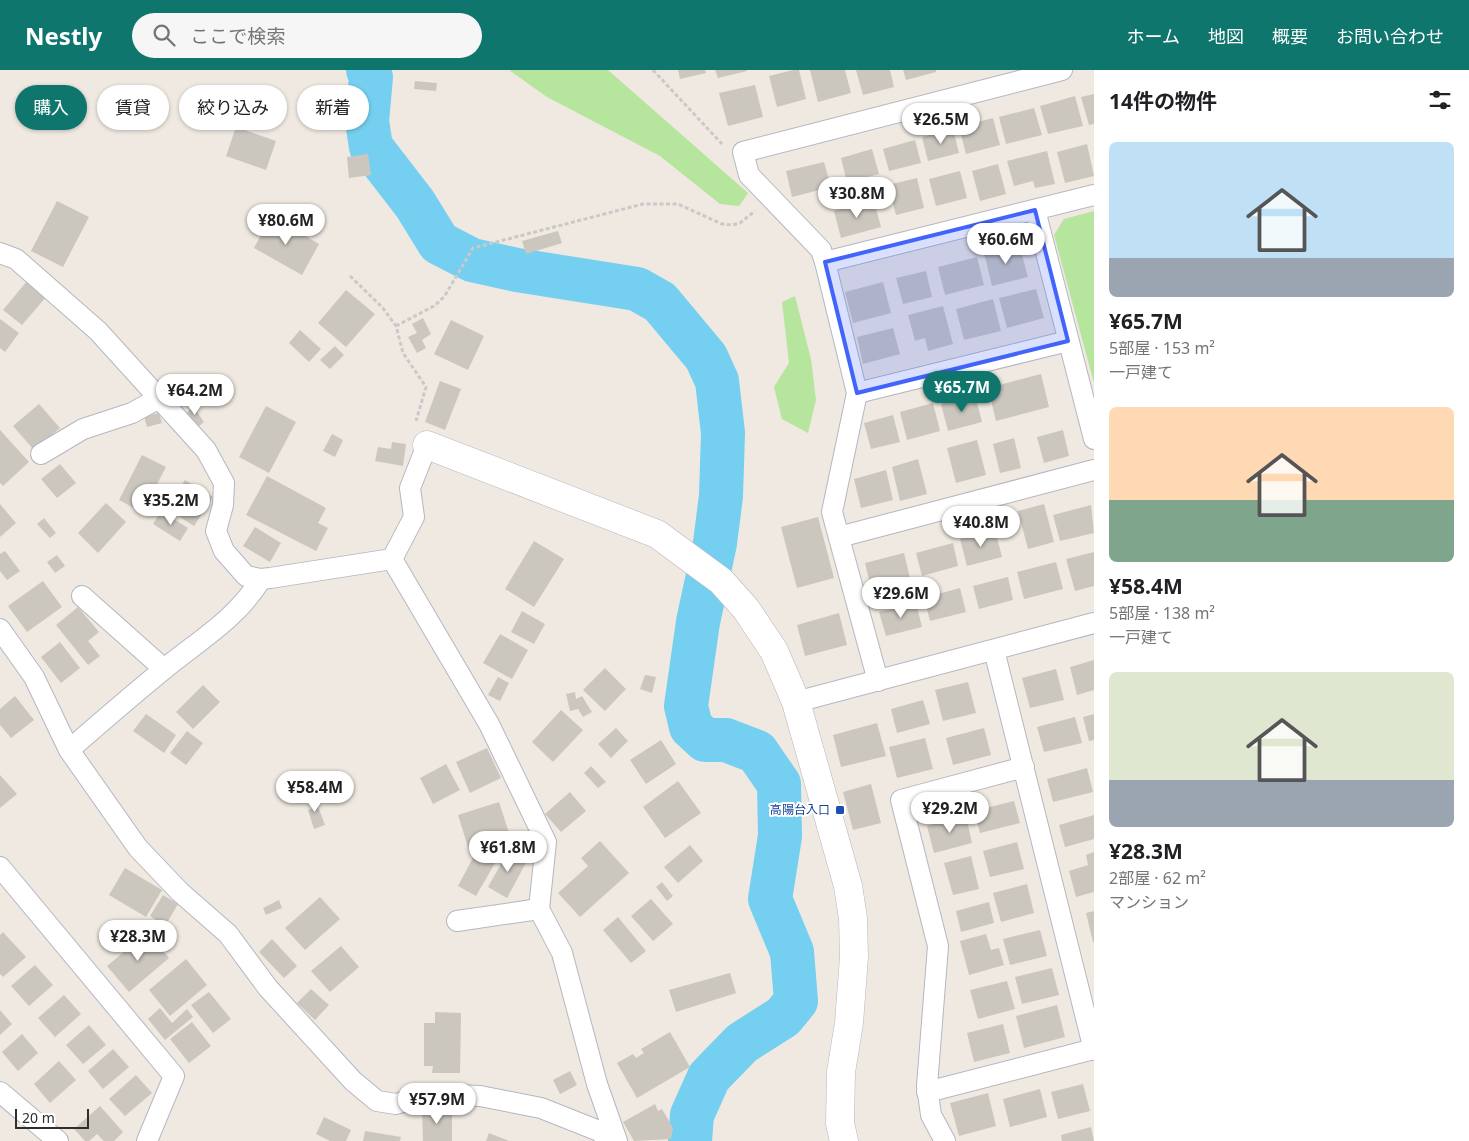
<!DOCTYPE html>
<html lang="ja">
<meta charset="utf-8">
<style>
body{margin:0;font-family:"Noto Sans","Noto Sans JP",sans-serif;background:#f6f6f6;color:#202124;height:100vh;display:flex;flex-direction:column;font-size:19px;white-space:nowrap}
*{box-sizing:border-box;margin:0}
p{font-size:16px;color:#757577}
.icon{flex:none;width:28px;height:28px;fill:none;stroke:currentColor;stroke-width:2;stroke-linecap:round;stroke-linejoin:round}
.map{position:relative;flex:1;overflow:hidden}
.side{display:flex;flex-direction:column;background:#fff;width:375px}
.side>*{flex:none}
.hud{position:absolute;left:15px;top:15px;width:475px;height:45px;display:flex;gap:10px}
.scale{position:absolute;left:15px;bottom:12px;width:74px;box-sizing:border-box;padding-left:5px;border:2px solid #2e2e2e;border-top:0;font-size:14px;line-height:18px;white-space:nowrap;color:#2e2e2e;-webkit-text-stroke:4px #fff;paint-order:stroke}
.price{position:absolute;translate:-50% -42px;padding:0 11px;border-radius:18px;background:#fff;color:#222;font-size:16px;line-height:32px;filter:drop-shadow(0 1px 2px #0008)}
.price::after{content:'';position:absolute;left:50%;top:30px;width:15px;height:11px;margin-left:-8px;background:inherit;clip-path:polygon(0 0,100% 0,50% 100%)}
.price.active{background:#0f766e;color:#fff}
ul{padding:0;list-style:none}
li{display:grid;align-content:center;gap:10px;height:265px;padding:0 15px}
li span{display:grid;place-items:center;height:155px;border-radius:8px;color:#555}
li>.icon{margin-inline-start:auto}
span .icon{width:90px;height:90px;fill:#fffc;stroke-width:1}
li b{font-size:21px}
h2{display:flex;justify-content:space-between;align-items:center;height:60px;padding:0 15px;font-size:21px}
.chip{padding:0 18px;border-radius:22px;background:#fff;box-shadow:0 1px 4px #0004;font-size:18px;line-height:45px}
.chip.active{background:#0f766e;color:#fff}
header{display:flex;align-items:center;gap:30px;box-sizing:border-box;height:70px;padding:0 25px;background:#0f766e;color:#fff}
header strong{font-size:24px}
nav{display:flex;gap:28px;margin-inline-start:auto;font-size:18px}
.search{width:350px;height:45px;background:#f6f6f6;display:flex;align-items:center;gap:12px;box-sizing:border-box;padding:0 18px;border-radius:28px;color:#757577;font-size:19px}
main{display:flex;flex:1;min-height:0}
.map>svg:first-child{display:block}
.green{fill:#b6e59e}
.lines{fill:none;stroke-linecap:round;stroke-linejoin:round}
.river{stroke:#75cff0;stroke-width:44}
.building{fill:#cbc7bf}
.street-casing{stroke:#b4b7c1;stroke-width:22}
.secondary-casing{stroke:#b4b7c1;stroke-width:29}
.path{stroke:#c9c9c9;stroke-width:3;stroke-dasharray:4 2.5;stroke-linecap:butt}
.street{stroke:#fff;stroke-width:20}
.secondary{stroke:#fff;stroke-width:28}
.marked{fill:#4264fb;fill-opacity:0.2;stroke:#4264fb;stroke-width:4;stroke-linejoin:round}
.transit-dot{fill:#1a4fb4;stroke:#fff;stroke-width:2}
.labels{text-anchor:middle;stroke-width:4;stroke-linejoin:round;paint-order:stroke}
.transit-label{font-size:12px;fill:#164399;stroke:#fff;text-anchor:end}
</style>
<header>
<strong>Nestly</strong>
<div class="search"><svg class="icon" aria-label="search" viewBox="0 0 24 24"><circle cx="10" cy="10" r="6"/><path d="M15 15l6 6"/></svg>ここで検索</div>
<nav><a>ホーム</a><a>地図</a><a>概要</a><a>お問い合わせ</a></nav>
</header>
<main>
<div class="map">
<svg width="1094" height="1071" viewBox="0 0 1094 1071">
<rect width="100%" height="100%" fill="#efe9e1"/>
<g class="green">
<polygon points="509,0 608,0 748,123 739,136 720,134 660,86 547,27"/>
<polygon points="1094,141 1094,313 1054,165 1064,149"/>
<polygon points="795,226 811,289 816,330 808,363 782,349 774,317 789,293 782,232"/>
</g>
<g class="lines">
<polyline class="river" points="368,0 371,7 367,51 371,77 415,134 439,173 472,190 517,200 637,219 660,232 706,287 717,311 723,363 721,426 715,473 698,552 686,636 691,657 705,670 726,670 757,682 779,714 780,766 770,829 792,882 796,931 783,947 742,973 709,1007 692,1045 690,1071"/>
</g>
<g class="building">
<polygon points="678,0 705,0 706,3 680,9"/>
<polygon points="715,0 747,0 747,1 718,8"/>
<polygon points="793,0 799,0 806,29 777,37 769,6"/>
<polygon points="810,0 845,0 851,23 818,32"/>
<polygon points="856,0 890,0 894,17 863,25"/>
<polygon points="903,0 936,0 936,2 906,10"/>
<polygon points="415,11 437,13 436,21 414,19"/>
<polygon points="755,15 763,47 728,56 719,23"/>
<polygon points="239,16 264,25 252,58 227,49"/>
<polygon points="1094,24 1094,54 1089,55 1081,27"/>
<polygon points="1075,26 1083,56 1048,64 1040,36"/>
<polygon points="1034,38 1042,65 1006,74 999,47"/>
<polygon points="993,48 1000,75 966,84 959,57"/>
<polygon points="236,57 276,71 266,100 226,86"/>
<polygon points="953,59 959,83 928,91 922,67"/>
<polygon points="915,70 921,93 889,101 883,79"/>
<polygon points="1087,74 1094,106 1065,113 1057,82"/>
<polygon points="872,79 879,104 847,112 841,88"/>
<polygon points="1047,81 1055,114 1035,118 1033,111 1014,116 1007,91"/>
<polygon points="368,84 371,105 349,108 347,87"/>
<polygon points="824,92 831,117 792,127 786,101"/>
<polygon points="998,94 1006,124 980,131 972,101"/>
<polygon points="960,101 967,128 936,136 929,109"/>
<polygon points="917,108 924,138 896,145 888,115"/>
<polygon points="57,131 89,147 63,197 31,181"/>
<polygon points="874,131 881,157 841,168 834,141"/>
<polygon points="271,146 319,174 302,205 254,178"/>
<polygon points="558,161 562,173 526,184 522,171"/>
<polygon points="1019,174 1028,207 992,216 984,183"/>
<polygon points="977,187 984,215 945,225 938,197"/>
<polygon points="926,201 932,227 903,234 896,208"/>
<polygon points="27,211 46,227 22,255 3,240"/>
<polygon points="883,212 891,243 853,253 845,222"/>
<polygon points="1036,219 1044,248 1007,258 999,228"/>
<polygon points="346,220 375,244 346,277 318,253"/>
<polygon points="993,229 1001,261 964,270 956,239"/>
<polygon points="943,236 953,274 928,281 925,268 915,271 908,245"/>
<polygon points="423,248 431,264 422,270 426,278 417,283 408,267 417,263 412,254"/>
<polygon points="0,249 19,263 5,282 0,278"/>
<polygon points="451,250 484,266 468,300 434,284"/>
<polygon points="893,258 900,284 863,294 857,267"/>
<polygon points="300,260 321,279 309,292 289,273"/>
<polygon points="335,276 344,285 330,299 320,290"/>
<polygon points="1041,304 1049,337 996,351 988,318"/>
<polygon points="440,311 461,319 445,360 425,352"/>
<polygon points="975,325 982,352 948,361 941,334"/>
<polygon points="933,333 940,361 907,370 900,342"/>
<polygon points="39,334 60,358 34,380 13,356"/>
<polygon points="193,336 204,352 199,356 186,344"/>
<polygon points="266,336 296,352 269,403 239,387"/>
<polygon points="159,343 162,353 147,357 144,346"/>
<polygon points="893,345 900,372 871,379 864,353"/>
<polygon points="0,360 29,392 3,416 0,413"/>
<polygon points="1063,360 1069,386 1044,393 1037,367"/>
<polygon points="332,364 343,370 335,387 323,381"/>
<polygon points="1014,368 1021,398 1000,403 993,374"/>
<polygon points="977,370 986,405 956,413 947,378"/>
<polygon points="392,372 406,374 403,396 375,391 378,377 391,379"/>
<polygon points="142,385 166,397 155,418 150,416 138,440 119,430"/>
<polygon points="918,389 927,424 900,431 892,397"/>
<polygon points="60,394 76,413 57,428 41,409"/>
<polygon points="886,400 893,430 861,438 854,409"/>
<polygon points="267,406 326,438 318,453 328,458 316,481 246,445"/>
<polygon points="185,410 213,427 194,456 167,439"/>
<polygon points="150,423 161,429 152,444 141,437"/>
<polygon points="106,433 126,452 98,483 78,463"/>
<polygon points="0,434 16,453 0,467"/>
<polygon points="1044,434 1054,472 1028,479 1018,441"/>
<polygon points="1091,435 1094,463 1060,471 1053,445"/>
<polygon points="161,441 188,458 180,471 153,454"/>
<polygon points="818,447 834,508 797,518 781,457"/>
<polygon points="44,448 56,463 50,468 37,454"/>
<polygon points="255,457 281,473 270,492 243,476"/>
<polygon points="995,460 1002,487 967,496 960,469"/>
<polygon points="534,471 564,489 534,537 505,519"/>
<polygon points="953,473 958,496 922,506 916,483"/>
<polygon points="5,481 20,501 7,510 0,501 0,484"/>
<polygon points="1094,482 1094,516 1075,521 1066,489"/>
<polygon points="904,483 911,512 872,522 865,493"/>
<polygon points="57,485 65,496 55,503 47,492"/>
<polygon points="1056,492 1063,519 1024,529 1017,502"/>
<polygon points="1008,507 1013,530 979,539 973,516"/>
<polygon points="43,511 62,537 27,562 8,536"/>
<polygon points="960,518 966,542 930,551 924,528"/>
<polygon points="916,533 922,557 886,566 879,542"/>
<polygon points="78,537 99,562 88,571 100,586 88,595 56,555"/>
<polygon points="522,541 545,554 534,574 511,562"/>
<polygon points="839,543 847,575 805,586 797,555"/>
<polygon points="500,564 528,580 512,609 483,593"/>
<polygon points="60,572 80,598 61,613 41,587"/>
<polygon points="1094,590 1094,620 1077,625 1070,597"/>
<polygon points="605,598 626,619 605,641 583,620"/>
<polygon points="1056,599 1064,630 1030,638 1022,608"/>
<polygon points="645,605 656,607 652,623 640,619"/>
<polygon points="498,607 509,613 500,631 488,625"/>
<polygon points="968,612 976,643 943,651 935,620"/>
<polygon points="203,615 220,632 193,659 176,642"/>
<polygon points="575,622 576,629 582,626 592,642 583,647 578,639 570,641 566,624"/>
<polygon points="15,626 34,650 11,668 0,655 0,639"/>
<polygon points="923,630 930,654 897,663 891,639"/>
<polygon points="561,640 583,660 553,692 532,672"/>
<polygon points="146,644 176,665 164,683 133,661"/>
<polygon points="1094,644 1094,670 1089,671 1083,647"/>
<polygon points="1075,647 1082,673 1044,682 1037,657"/>
<polygon points="877,653 886,686 841,697 833,665"/>
<polygon points="616,658 628,671 611,688 598,674"/>
<polygon points="984,658 991,685 953,695 946,668"/>
<polygon points="187,661 203,673 186,695 170,683"/>
<polygon points="925,668 933,699 897,708 889,677"/>
<polygon points="661,670 676,694 646,714 630,690"/>
<polygon points="487,678 501,708 470,723 456,692"/>
<polygon points="446,694 460,720 433,734 420,708"/>
<polygon points="591,696 606,712 598,718 584,703"/>
<polygon points="1087,698 1093,722 1053,732 1047,709"/>
<polygon points="0,705 17,724 0,738"/>
<polygon points="678,711 701,743 665,768 643,737"/>
<polygon points="871,714 881,753 853,760 843,722"/>
<polygon points="570,722 586,741 561,762 545,744"/>
<polygon points="313,723 325,755 314,759 308,740 312,739 308,725"/>
<polygon points="1014,731 1020,753 980,763 974,741"/>
<polygon points="499,732 509,763 468,777 458,745"/>
<polygon points="1094,745 1094,769 1065,777 1059,755"/>
<polygon points="966,746 972,773 934,783 927,756"/>
<polygon points="530,759 539,776 531,780 522,764"/>
<polygon points="600,771 629,803 580,847 558,823 588,796 581,788"/>
<polygon points="1017,772 1024,799 990,807 983,781"/>
<polygon points="690,775 703,791 678,813 664,797"/>
<polygon points="510,778 528,789 507,828 488,817"/>
<polygon points="476,782 495,793 476,826 458,816"/>
<polygon points="1094,782 1094,822 1076,827 1069,801 1088,795 1086,785"/>
<polygon points="971,786 979,819 953,825 944,793"/>
<polygon points="125,798 162,820 146,847 109,825"/>
<polygon points="662,812 673,826 667,831 656,817"/>
<polygon points="1027,814 1034,843 1001,852 993,823"/>
<polygon points="163,825 178,834 165,856 150,846"/>
<polygon points="320,827 340,849 305,880 285,858"/>
<polygon points="651,829 673,854 653,871 631,846"/>
<polygon points="279,830 282,838 266,845 263,838"/>
<polygon points="989,832 994,853 961,862 956,841"/>
<polygon points="1094,841 1094,872 1093,872 1086,843"/>
<polygon points="618,847 646,881 631,893 603,860"/>
<polygon points="1040,860 1047,886 1010,895 1003,869"/>
<polygon points="3,862 26,887 3,907 0,904 0,865"/>
<polygon points="148,862 169,888 129,922 107,896"/>
<polygon points="986,864 991,880 999,878 1004,895 969,905 960,871"/>
<polygon points="272,869 297,896 284,908 259,882"/>
<polygon points="341,876 359,897 330,922 311,901"/>
<polygon points="186,889 207,915 170,946 149,920"/>
<polygon points="35,895 53,915 29,936 11,916"/>
<polygon points="1052,898 1059,925 1022,934 1015,907"/>
<polygon points="730,903 736,923 676,942 669,920"/>
<polygon points="1007,911 1015,939 978,949 970,920"/>
<polygon points="311,919 329,935 315,950 297,933"/>
<polygon points="209,922 231,949 213,963 191,935"/>
<polygon points="64,925 81,944 55,967 38,948"/>
<polygon points="1057,935 1065,967 1024,978 1016,946"/>
<polygon points="160,938 172,953 187,939 193,947 165,970 148,949"/>
<polygon points="0,940 12,954 0,965"/>
<polygon points="435,942 461,943 460,1003 432,1003 433,996 424,996 424,953 435,953"/>
<polygon points="192,952 211,976 189,993 170,969"/>
<polygon points="1003,954 1010,983 974,992 967,963"/>
<polygon points="89,955 106,975 83,994 66,975"/>
<polygon points="670,962 690,997 637,1028 617,993 633,984 636,988 644,983 641,979"/>
<polygon points="22,964 38,983 18,1001 2,982"/>
<polygon points="113,979 129,997 103,1019 88,1001"/>
<polygon points="59,991 76,1010 50,1033 34,1014"/>
<polygon points="570,1001 577,1015 560,1024 553,1010"/>
<polygon points="136,1005 152,1023 125,1046 109,1029"/>
<polygon points="1083,1014 1090,1041 1058,1049 1051,1022"/>
<polygon points="1040,1019 1047,1047 1010,1057 1003,1029"/>
<polygon points="988,1023 996,1056 959,1066 950,1033"/>
<polygon points="655,1034 658,1041 662,1039 673,1058 671,1069 634,1071 623,1052"/>
<polygon points="100,1036 123,1062 114,1071 104,1071 97,1064 89,1071 85,1071 74,1059"/>
<polygon points="422,1040 452,1040 452,1071 423,1071"/>
<polygon points="324,1047 351,1060 346,1071 330,1071 316,1064"/>
<polygon points="1091,1057 1094,1071 1062,1071 1061,1065"/>
<polygon points="365,1061 401,1067 400,1071 363,1071"/>
<polygon points="489,1063 509,1071 486,1071"/>
</g>
<g class="lines">
<defs>
<g id="street">
<polyline points="1035,140 1094,369"/>
<polyline points="0,183 16,189 98,261 206,380 224,413 223,435 216,461 224,481 246,506 261,509 270,508 392,489 414,447 410,418 427,375"/>
<polyline points="825,192 1094,125"/>
<polyline points="857,323 1068,271"/>
<polyline points="41,384 83,359 132,343 159,328"/>
<polyline points="839,467 1094,400"/>
<polyline points="392,489 489,654 546,772 539,839 562,883 597,1014 617,1071"/>
<polyline points="82,526 164,599"/>
<polyline points="0,559 34,607 69,680 138,778 180,822 228,864 268,918 353,1011 377,1031 396,1034 431,1024 480,1026 541,1038 599,1061 611,1071"/>
<polyline points="994,580 1094,980"/>
<polyline points="878,611 832,442 857,323 825,192 821,180 749,105 743,82 1062,0"/>
<polyline points="796,632 1094,553"/>
<path d="M69 680C100 653 131 626 163 600 198 571 237 549 261 509"/>
<polyline points="0,797 174,1006 147,1071"/>
<polyline points="457,851 539,839"/>
<polyline points="0,1022 58,1071"/>
<polyline points="927,1022 1094,979"/>
<polyline points="945,1071 931,1045 927,1016 938,876 901,730 1024,697"/>
</g>
<polyline id="secondary" points="427,375 657,464 721,511 746,539 774,581 796,632 848,816 853,848 854,887 849,953 841,1002 840,1053 844,1071"/>
</defs>
<use href="#street" class="street-casing"/>
<use href="#secondary" class="secondary-casing"/>
<g class="path">
<polyline points="653,0 722,74"/>
<polyline points="350,206 382,237 396,256 403,283 426,317 416,351"/>
<polyline points="396,256 434,236 444,227 473,178 643,134 678,134 722,154 732,155 740,153 755,141"/>
</g>
<use href="#street" class="street"/>
<use href="#secondary" class="secondary"/>
</g>
<path class="marked" d="M1035 140 1068 271 857 323 825 192Z"/>
<rect class="transit-dot" x="835" y="735" width="10" height="10" rx="2.5"/>
<g class="labels">
<g class="transit-label">
<text x="830" y="744">高陽台入口</text>
</g>
</g>
</svg>
<div class="scale">20 m</div>
<b class="price" style="left:941px;top:75px">¥26.5M</b>
<b class="price" style="left:857px;top:149px">¥30.8M</b>
<b class="price" style="left:286px;top:176px">¥80.6M</b>
<b class="price" style="left:1006px;top:195px">¥60.6M</b>
<b class="price active" style="left:962px;top:343px">¥65.7M</b>
<b class="price" style="left:195px;top:346px">¥64.2M</b>
<b class="price" style="left:171px;top:456px">¥35.2M</b>
<b class="price" style="left:981px;top:478px">¥40.8M</b>
<b class="price" style="left:901px;top:549px">¥29.6M</b>
<b class="price" style="left:315px;top:743px">¥58.4M</b>
<b class="price" style="left:950px;top:764px">¥29.2M</b>
<b class="price" style="left:508px;top:803px">¥61.8M</b>
<b class="price" style="left:138px;top:892px">¥28.3M</b>
<b class="price" style="left:437px;top:1055px">¥57.9M</b>
<div class="hud">
<a class="chip active">購入</a>
<a class="chip">賃貸</a>
<a class="chip">絞り込み</a>
<a class="chip">新着</a>
</div>
</div>
<section class="side">
<h2>14件の物件<svg class="icon" aria-label="filters" viewBox="0 0 24 24"><path d="M4 7h16M4 17h16"/><circle cx="9" cy="7" r="2"/><circle cx="15" cy="17" r="2"/></svg></h2>
<ul>
<li><span style="background:linear-gradient(#bfe0f5 75%,#9aa5b1 0)"><svg class="icon" aria-label="home" viewBox="0 0 24 24"><path d="M3 11l9-7 9 7M6 9v11h12V9"/></svg></span><div><b>¥65.7M</b><p>5部屋 · 153 m²</p><p>一戸建て</p></div></li>
<li><span style="background:linear-gradient(#ffd9b3 60%,#7fa58c 0)"><svg class="icon" aria-label="home" viewBox="0 0 24 24"><path d="M3 11l9-7 9 7M6 9v11h12V9"/></svg></span><div><b>¥58.4M</b><p>5部屋 · 138 m²</p><p>一戸建て</p></div></li>
<li><span style="background:linear-gradient(#dfe7d0 70%,#9aa5b1 0)"><svg class="icon" aria-label="home" viewBox="0 0 24 24"><path d="M3 11l9-7 9 7M6 9v11h12V9"/></svg></span><div><b>¥28.3M</b><p>2部屋 · 62 m²</p><p>マンション</p></div></li>
</ul>
</section>
</main>
